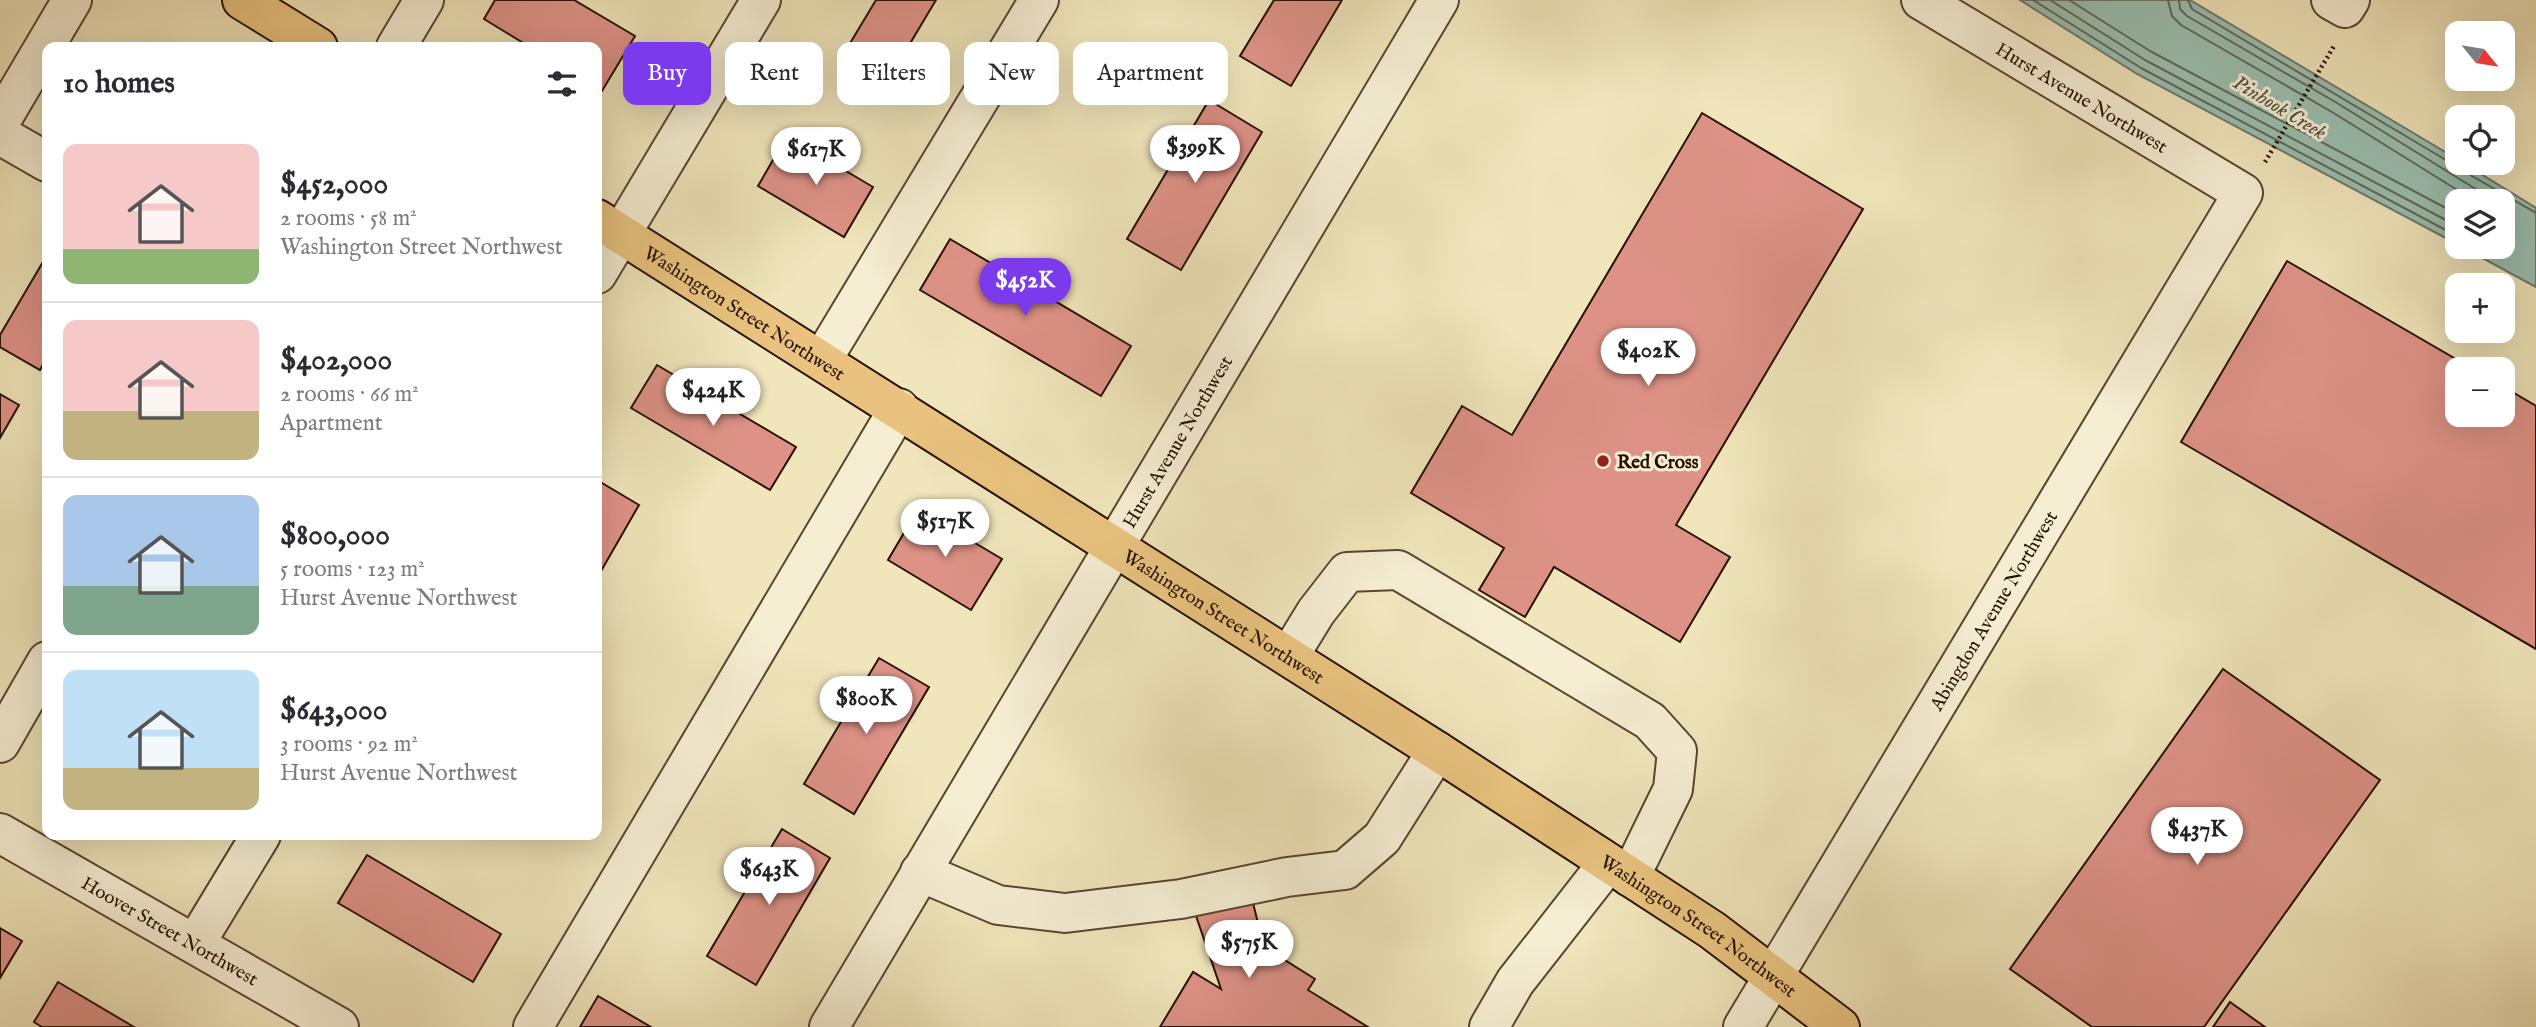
<!DOCTYPE html>
<meta charset="utf-8">
<style>
body{margin:0;font-family:"IM FELL English",serif;background:#f2f2f3;color:#2b2b33;height:100vh;display:flex;flex-direction:column;font-size:26px;white-space:nowrap}
*{box-sizing:border-box;margin:0}
p{font-size:23px;color:#7c7c81}
.icon{flex:none;width:38px;height:38px;fill:none;stroke:currentColor;stroke-width:2;stroke-linecap:round;stroke-linejoin:round}
.map{position:relative;flex:1;overflow:hidden}
.side{position:absolute;left:42px;top:42px;width:560px;height:798px;display:flex;flex-direction:column;background:#fff;border-radius:14px;box-shadow:0 7px 28px #0002}
.side>*{flex:none}
.banner{position:absolute;left:623px;top:42px;width:665px;height:63px;display:flex;gap:14px}
.needle{width:46px;rotate:120deg}
.tools{position:absolute;left:2445px;top:21px;display:grid;gap:14px}
.tools a{display:grid;place-items:center;width:70px;height:70px;border-radius:14px;background:#fff;box-shadow:0 7px 28px #0002;font-size:35px}
.price{position:absolute;translate:-50% -60px;padding:0 16px;border-radius:24px;background:#fff;color:#222;font-size:23px;line-height:46px;filter:drop-shadow(0 2px 4px #0008)}
.price::after{content:'';position:absolute;left:50%;top:42px;width:21px;height:16px;margin-left:-10px;background:inherit;clip-path:polygon(0 0,100% 0,50% 100%)}
.price.current{background:#7c3aed;color:#fff}
ul{padding:0;list-style:none}
li{display:flex;align-items:center;gap:21px;height:175px;padding:0 21px}
li+li{border-top:2px solid #e1e1e2}
li span{display:grid;place-items:center;flex:none;width:196px;height:140px;border-radius:14px;color:#555}
li>.icon{margin-inline-start:auto}
span .icon{width:84px;height:84px;fill:#fffc;stroke-width:1}
li b{font-size:30px}
h2{display:flex;justify-content:space-between;align-items:center;height:84px;padding:0 21px;font-size:30px}
.chip{padding:0 24px;border-radius:14px;background:#fff;box-shadow:0 7px 28px #0002;font-size:24px;line-height:63px}
.chip.current{background:#7c3aed;color:#fff}
.map>svg:first-child{display:block}
.water{fill:#9abfb1;stroke:#6c796b;stroke-width:2}
.lines{fill:none;stroke-linecap:round;stroke-linejoin:round}
.shore{stroke:#606859;stroke-width:2}
.building{fill:#de9287;stroke:#271001;stroke-width:2}
.minor-casing{stroke:#594530;stroke-width:42}
.major-casing{stroke:#271001;stroke-width:42}
.path{stroke:#271001;stroke-width:4.5;stroke-dasharray:2 3.5;stroke-linecap:butt}
.minor{stroke:#f5eed3;stroke-width:38}
.major{stroke:#e8c27e;stroke-width:38}
.poi-dot{fill:#8f2418;stroke:#f5eed3;stroke-width:2.5}
.labels{text-anchor:middle;stroke-width:6;stroke-linejoin:round;paint-order:stroke}
.street-label{font-size:19px;fill:#271001;stroke:#f5eed3}
.poi-label{font-size:19px;font-weight:bold;fill:#271001;stroke:#f5eed3;text-anchor:start}
.water-label{font-size:21px;font-style:italic;fill:#4f4d3f;stroke:#f5eed3}
</style>
<div class="map">
<svg width="2536" height="1027" viewBox="0 0 2536 1027">
<rect width="100%" height="100%" fill="#f0e5bb"/>
<filter id="stains"><feTurbulence type="fractalNoise" baseFrequency=".00286" numOctaves="4"/><feColorMatrix values="0 0 0 0 .2 0 0 0 0 .09 0 0 0 0 .02 0 0 0 .5 -.17"/></filter>
<radialGradient id="worn" r=".72"><stop offset=".6" stop-color="#630" stop-opacity="0"/><stop offset="1" stop-color="#630" stop-opacity=".3"/></radialGradient>
<polygon class="water" points="2020,0 2190,0 2457,159 2457,163 2463,163 2536,208 2536,287 2462,247 2502,247 2502,201 2457,201 2457,244 2137,74"/>
<g class="lines">
<g class="shore">
<polyline points="2033,0 2141,68 2457,236"/>
<polyline points="2050,0 2145,60 2457,226"/>
<polyline points="2069,0 2150,51 2457,214"/>
<polyline points="2168,0 2172,16 2181,25 2332,112 2475,201"/>
<polyline points="2179,0 2180,9 2187,16 2337,103 2495,201"/>
<polyline points="2188,0 2192,9 2451,163 2459,165 2465,172 2536,213"/>
</g>
</g>
<g class="building">
<polygon points="495,0 574,0 635,36 602,91 597,88 597,47 530,47 484,19"/>
<polygon points="876,0 936,0 884,87 840,60"/>
<polygon points="1274,0 1342,0 1291,86 1240,56"/>
<polygon points="1209,100 1262,132 1181,270 1127,239"/>
<polygon points="1702,113 1863,209 1676,525 1730,557 1680,642 1554,567 1525,617 1479,590 1504,548 1411,493 1462,406 1512,435"/>
<polygon points="787,136 873,187 844,237 758,186"/>
<polygon points="950,239 1131,346 1101,396 920,290"/>
<polygon points="47,255 47,357 40,370 0,347 0,335"/>
<polygon points="2287,261 2473,369 2457,369 2457,415 2502,415 2502,386 2536,406 2536,649 2181,442"/>
<polygon points="657,365 796,447 770,490 631,408"/>
<polygon points="0,394 19,405 0,438"/>
<polygon points="597,480 639,505 597,578"/>
<polygon points="918,509 1002,559 971,610 888,560"/>
<polygon points="879,658 929,687 854,814 804,784"/>
<polygon points="2223,669 2380,780 2204,1027 2092,1027 2010,969"/>
<polygon points="782,829 830,858 756,985 707,956"/>
<polygon points="367,855 501,934 473,982 338,903"/>
<polygon points="1251,895 1264,947 1315,979 1308,990 1368,1027 1160,1027 1193,972 1221,989 1194,910"/>
<polygon points="0,928 22,941 0,978"/>
<polygon points="58,982 134,1027 42,1027 34,1022"/>
<polygon points="598,996 651,1027 580,1027"/>
<polygon points="2230,1002 2265,1027 2213,1027"/>
</g>
<g class="lines">
<defs>
<g id="minor">
<polyline points="2331,0 2345,8 2350,0"/>
<polyline points="396,47 424,0"/>
<polyline points="0,122 72,0"/>
<polyline points="0,135 47,162"/>
<polyline points="597,274 761,0"/>
<polyline points="822,360 1039,0"/>
<polyline points="1289,656 1316,612 1347,572 1398,570 1650,721 1677,751 1673,789 1630,877"/>
<polyline points="0,743 47,661"/>
<path id="s1" d="M0 833 339 1027"/>
<polyline points="920,872 998,905 1065,913 1181,899 1287,877 1345,870 1382,838 1437,751"/>
<polyline points="195,944 261,835"/>
<polyline points="533,1027 899,408"/>
<path id="s2" d="M829 1027 1439 0"/>
<polyline points="1489,1027 1515,982 1608,863"/>
<path id="s3" d="M1743 1027 2243 193 1921 0"/>
</g>
<g id="major">
<polyline points="242,0 318,47"/>
<path id="s4" d="M597 219 1437 751 1712 930 1840 1027"/>
</g>
</defs>
<use href="#minor" class="minor-casing"/>
<use href="#major" class="major-casing"/>
<polyline class="path" points="2265,162 2334,46"/>
<use href="#minor" class="minor"/>
<use href="#major" class="major"/>
</g>
<circle class="poi-dot" cx="1603" cy="461" r="7"/>
<g class="labels">
<g class="street-label">
<text transform="translate(2082 97) rotate(31)" y="7">Hurst Avenue Northwest</text>
<text dy="7" stroke="none"><textPath href="#s4" startOffset="175">Washington Street Northwest</textPath></text>
<text dy="7" stroke="none"><textPath href="#s2" startOffset="681">Hurst Avenue Northwest</textPath></text>
<text dy="7" stroke="none"><textPath href="#s3" startOffset="486">Abingdon Avenue Northwest</textPath></text>
<text dy="7" stroke="none"><textPath href="#s4" startOffset="742">Washington Street Northwest</textPath></text>
<text dy="7" stroke="none"><textPath href="#s4" startOffset="1309">Washington Street Northwest</textPath></text>
<text dy="7" stroke="none"><textPath href="#s1" startOffset="196">Hoover Street Northwest</textPath></text>
</g>
<g class="poi-label">
<text x="1617" y="468">Red Cross</text>
</g>
<g class="water-label">
<text transform="translate(2280 107) rotate(31)" y="7">Pinhook Creek</text>
</g>
</g>
<rect width="100%" height="100%" filter="url(#stains)"/>
<rect width="100%" height="100%" fill="url(#worn)"/>
</svg>
<div class="tools">
<a><svg class="needle" viewBox="-14 -14 28 28"><path d="M0-13l5 13h-10z" fill="#e53935"/><path d="M0 13l5-13h-10z" fill="#7c7c81"/></svg></a>
<a><svg class="icon" aria-label="locate" viewBox="0 0 24 24"><circle cx="12" cy="12" r="6"/><path d="M12 2v4M12 18v4M2 12h4M18 12h4"/></svg></a>
<a><svg class="icon" aria-label="layers" viewBox="0 0 24 24"><path d="M12 4l9 5-9 5-9-5zM3 14l9 5 9-5"/></svg></a>
<a>+</a>
<a>−</a>
</div>
<b class="price" style="left:1195px;top:185px">$399K</b>
<b class="price" style="left:816px;top:187px">$617K</b>
<b class="price current" style="left:1025px;top:318px">$452K</b>
<b class="price" style="left:1648px;top:388px">$402K</b>
<b class="price" style="left:713px;top:428px">$424K</b>
<b class="price" style="left:945px;top:559px">$517K</b>
<b class="price" style="left:866px;top:736px">$800K</b>
<b class="price" style="left:2197px;top:867px">$437K</b>
<b class="price" style="left:769px;top:907px">$643K</b>
<b class="price" style="left:1249px;top:980px">$575K</b>
<div class="banner">
<a class="chip current">Buy</a>
<a class="chip">Rent</a>
<a class="chip">Filters</a>
<a class="chip">New</a>
<a class="chip">Apartment</a>
</div>
<section class="side">
<h2>10 homes<svg class="icon" aria-label="filters" viewBox="0 0 24 24"><path d="M4 7h16M4 17h16"/><circle cx="9" cy="7" r="2"/><circle cx="15" cy="17" r="2"/></svg></h2>
<ul>
<li><span style="background:linear-gradient(#f6c9c9 75%,#8fb573 0)"><svg class="icon" aria-label="home" viewBox="0 0 24 24"><path d="M3 11l9-7 9 7M6 9v11h12V9"/></svg></span><div><b>$452,000</b><p>2 rooms · 58 m²</p><p>Washington Street Northwest</p></div></li>
<li><span style="background:linear-gradient(#f6c9c9 65%,#c2b280 0)"><svg class="icon" aria-label="home" viewBox="0 0 24 24"><path d="M3 11l9-7 9 7M6 9v11h12V9"/></svg></span><div><b>$402,000</b><p>2 rooms · 66 m²</p><p>Apartment</p></div></li>
<li><span style="background:linear-gradient(#a9c7e8 65%,#7fa58c 0)"><svg class="icon" aria-label="home" viewBox="0 0 24 24"><path d="M3 11l9-7 9 7M6 9v11h12V9"/></svg></span><div><b>$800,000</b><p>5 rooms · 123 m²</p><p>Hurst Avenue Northwest</p></div></li>
<li><span style="background:linear-gradient(#bfe0f5 70%,#c2b280 0)"><svg class="icon" aria-label="home" viewBox="0 0 24 24"><path d="M3 11l9-7 9 7M6 9v11h12V9"/></svg></span><div><b>$643,000</b><p>3 rooms · 92 m²</p><p>Hurst Avenue Northwest</p></div></li>
</ul>
</section>
</div>
